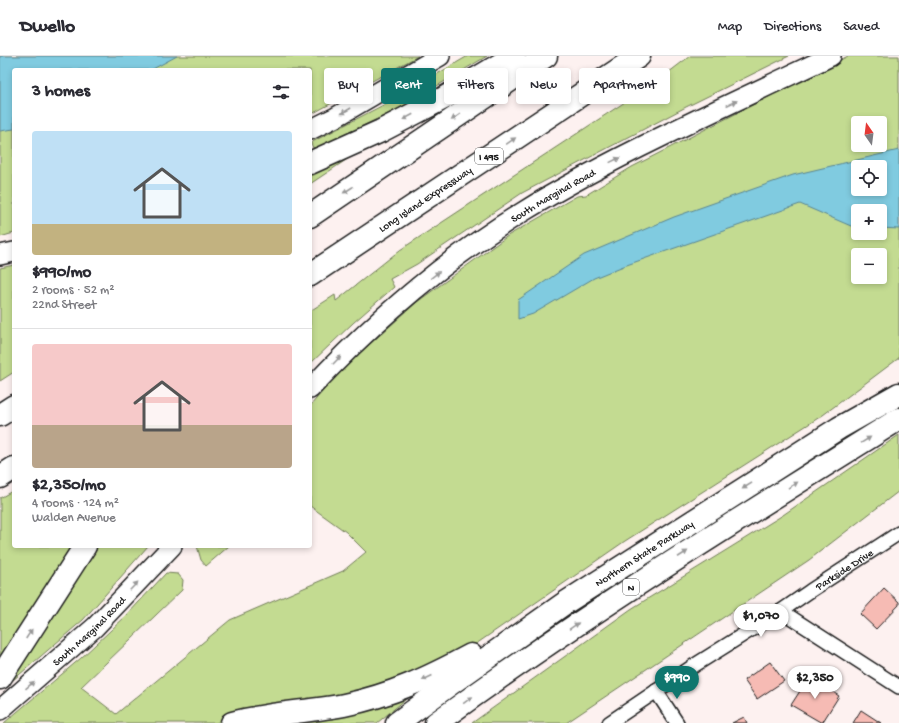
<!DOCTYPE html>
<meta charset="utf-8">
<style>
body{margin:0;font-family:"Gochi Hand",sans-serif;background:#f7f7f7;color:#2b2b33;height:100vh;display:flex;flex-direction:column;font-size:15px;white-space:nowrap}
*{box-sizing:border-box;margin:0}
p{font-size:13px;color:#7c7c81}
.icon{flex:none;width:22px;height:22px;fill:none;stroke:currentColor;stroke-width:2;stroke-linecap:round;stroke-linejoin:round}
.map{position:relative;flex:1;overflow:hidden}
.side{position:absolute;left:12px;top:12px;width:300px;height:480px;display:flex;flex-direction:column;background:#fff;border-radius:4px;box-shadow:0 2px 6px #0003}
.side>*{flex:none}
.banner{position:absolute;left:324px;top:12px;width:380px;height:36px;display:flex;gap:8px}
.needle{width:26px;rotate:346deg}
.controls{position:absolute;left:851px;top:60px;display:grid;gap:8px}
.controls a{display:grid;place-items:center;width:36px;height:36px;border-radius:4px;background:#fff;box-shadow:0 2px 6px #0003;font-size:20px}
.price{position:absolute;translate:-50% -34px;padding:0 9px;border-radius:14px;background:#fff;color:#222;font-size:13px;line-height:26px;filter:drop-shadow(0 1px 2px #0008)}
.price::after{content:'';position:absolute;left:50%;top:24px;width:12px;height:9px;margin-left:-6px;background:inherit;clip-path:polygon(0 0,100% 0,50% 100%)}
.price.selected{background:#0f766e;color:#fff}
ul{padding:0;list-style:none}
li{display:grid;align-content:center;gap:8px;height:212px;padding:0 20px}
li+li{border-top:1px solid #e1e1e2}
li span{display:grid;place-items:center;height:124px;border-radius:4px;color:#555}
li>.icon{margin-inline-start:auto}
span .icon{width:72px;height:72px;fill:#fffc;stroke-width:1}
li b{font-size:17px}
h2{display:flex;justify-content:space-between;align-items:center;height:48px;padding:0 20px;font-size:17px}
.pill{padding:0 14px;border-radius:4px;background:#fff;box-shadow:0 2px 6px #0003;font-size:14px;line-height:36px}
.pill.selected{background:#0f766e;color:#fff}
header{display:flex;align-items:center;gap:24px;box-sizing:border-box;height:56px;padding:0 20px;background:#fff;border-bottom:1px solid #e1e1e2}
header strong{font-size:19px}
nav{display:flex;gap:22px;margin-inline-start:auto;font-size:14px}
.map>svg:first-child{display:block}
.green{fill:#c3db91;stroke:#707c56;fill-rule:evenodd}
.water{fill:#80cbe0;stroke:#588592;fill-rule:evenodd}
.building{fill:#f6bbb4;stroke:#1c1c1c}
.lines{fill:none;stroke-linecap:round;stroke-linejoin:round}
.street-casing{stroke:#1c1c1c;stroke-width:16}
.secondary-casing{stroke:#1c1c1c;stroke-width:22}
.highway-casing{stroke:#1c1c1c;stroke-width:25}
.street{stroke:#fff;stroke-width:13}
.secondary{stroke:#fff;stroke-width:19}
.highway{stroke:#fff;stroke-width:22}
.oneway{fill:#999}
.labels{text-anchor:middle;stroke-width:3;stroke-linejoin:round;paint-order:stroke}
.shield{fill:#fff;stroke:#606060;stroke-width:1}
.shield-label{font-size:10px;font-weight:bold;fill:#1c1c1c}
.street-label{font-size:11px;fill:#1c1c1c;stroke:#fff}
</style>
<header>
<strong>Dwello</strong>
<nav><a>Map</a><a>Directions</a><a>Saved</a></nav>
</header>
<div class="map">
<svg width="899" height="667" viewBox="0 0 899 667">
<rect width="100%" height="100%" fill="#fdf1f0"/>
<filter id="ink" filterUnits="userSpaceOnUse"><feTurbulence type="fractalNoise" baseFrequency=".025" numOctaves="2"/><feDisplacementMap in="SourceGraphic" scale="8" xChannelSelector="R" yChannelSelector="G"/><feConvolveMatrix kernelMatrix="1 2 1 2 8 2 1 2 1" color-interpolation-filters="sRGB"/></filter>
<g filter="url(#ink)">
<g class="green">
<polygon points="0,0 418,0 310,59 310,14 14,14 14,177 0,181"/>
<polygon points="468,0 487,0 400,52 319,91 313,92 311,87 314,85 391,45"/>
<polygon points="690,0 789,0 686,51 522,137 417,208 390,223 394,231 353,267 310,308 310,255 335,239 336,245 400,194 660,23"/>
<path d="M848 0H899V302L823 359 625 485 450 606 392 631 227 662 216 667H4L81 602 126 560 166 517 178 518 183 524 182 534 81 631 116 658 230 564 343 515 366 496 346 476 310 450V350L342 313 417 246 509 179 577 140 586 139 632 111ZM858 67H880V89H858ZM858 111H880V133H858ZM858 155H880V177H858ZM858 199H880V221H858Z"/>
<polygon points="355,98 310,128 310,115"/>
<polygon points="14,209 14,316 0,325 0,212"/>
<polygon points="899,379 899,435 809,504 566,667 472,667 631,553 783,459"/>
<polygon points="14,434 14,490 71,490 0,603 0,442"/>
<polygon points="95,490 148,490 83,564 12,625 7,626"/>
<polygon points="197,490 229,490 206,510 201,504"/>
<polygon points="403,639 405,644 377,667 261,667"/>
</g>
<g class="water">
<polygon points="0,0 177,0 151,14 14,14 14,73 0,75"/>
<path d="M899 94V173L880 172V155H858V171L851 170 800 148 621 211 594 222 533 258 518 263V244L584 199 674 161 793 119ZM858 111H880V133H858Z"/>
</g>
<g class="building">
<polygon points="884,532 899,546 899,549 876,573 860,558"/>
<polygon points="770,606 784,625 757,643 744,624"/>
<polygon points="809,621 839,640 822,667 791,649"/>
<polygon points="861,654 881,667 853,667"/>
<polygon points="744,661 747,667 732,667"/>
</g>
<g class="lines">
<defs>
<g id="street">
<polyline points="781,555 899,631"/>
<polyline points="656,635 677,667"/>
<path id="s1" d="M609 667 695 609 781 555 810 535 899 477"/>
</g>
<g id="secondary">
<polyline points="310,74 336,61 440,0"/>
<polyline points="0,199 14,196"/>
<path id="s2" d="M310 333C373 266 443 205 521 157 566 129 612 105 659 82 716 54 774 27 831 0"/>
<path id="s3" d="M0 654 95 571 172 490"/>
</g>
<g id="highway">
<polyline points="310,107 381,75 444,42 514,0"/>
<polyline points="310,160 546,0"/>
<path id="s4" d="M310 219 639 0"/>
<polyline points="0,359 14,350"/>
<polyline points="0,421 14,412"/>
<polyline points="0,622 85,490"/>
<path d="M232 667C268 657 307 656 344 649 392 639 428 622 471 599"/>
<path id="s5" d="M397 667 453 626 565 547 839 372 899 338"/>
<path d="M436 667C585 558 742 461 899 363"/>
</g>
</defs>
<use href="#street" class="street-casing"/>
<use href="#secondary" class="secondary-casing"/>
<use href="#highway" class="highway-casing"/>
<use href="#street" class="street"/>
<use href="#secondary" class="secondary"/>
<use href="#highway" class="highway"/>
</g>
<defs><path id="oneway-solid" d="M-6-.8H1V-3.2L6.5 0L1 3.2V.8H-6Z"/></defs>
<g class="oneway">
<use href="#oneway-solid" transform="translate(732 47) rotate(-25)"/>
<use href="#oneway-solid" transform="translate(346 55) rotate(150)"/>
<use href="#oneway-solid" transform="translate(408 61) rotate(152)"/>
<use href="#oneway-solid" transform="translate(456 61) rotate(146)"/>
<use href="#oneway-solid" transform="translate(511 85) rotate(-34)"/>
<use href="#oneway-solid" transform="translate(615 104) rotate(-26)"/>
<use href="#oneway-solid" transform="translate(348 134) rotate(147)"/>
<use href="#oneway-solid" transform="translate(435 219) rotate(-38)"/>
<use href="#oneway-solid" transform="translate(337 304) rotate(-46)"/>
<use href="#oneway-solid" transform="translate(866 384) rotate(-32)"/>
<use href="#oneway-solid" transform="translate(793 429) rotate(-32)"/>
<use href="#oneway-solid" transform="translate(747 430) rotate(148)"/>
<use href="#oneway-solid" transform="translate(683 498) rotate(-33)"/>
<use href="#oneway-solid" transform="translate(134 530) rotate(-46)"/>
<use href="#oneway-solid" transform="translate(574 570) rotate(-34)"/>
<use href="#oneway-solid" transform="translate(29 578) rotate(-57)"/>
<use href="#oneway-solid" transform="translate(427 622) rotate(155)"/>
<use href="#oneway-solid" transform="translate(30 629) rotate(-41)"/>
<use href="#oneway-solid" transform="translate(468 644) rotate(-36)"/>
</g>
</g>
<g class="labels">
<g class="shield">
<rect x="475" y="92" width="28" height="16" rx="3"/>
<rect x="623" y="523" width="16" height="16" rx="3"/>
</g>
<g class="shield-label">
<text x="489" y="104">I 495</text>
<text x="631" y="535">N</text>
</g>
<g class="street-label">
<text dy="4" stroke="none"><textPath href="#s2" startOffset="312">South Marginal Road</textPath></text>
<text dy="4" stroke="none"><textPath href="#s4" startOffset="138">Long Island Expressway</textPath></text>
<text dy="4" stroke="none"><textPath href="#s5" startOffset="300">Northern State Parkway</textPath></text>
<text dy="4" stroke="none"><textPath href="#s1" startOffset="281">Parkside Drive</textPath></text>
<text dy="4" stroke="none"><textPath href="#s3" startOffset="119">South Marginal Road</textPath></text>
</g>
</g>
</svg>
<div class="controls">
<a><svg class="needle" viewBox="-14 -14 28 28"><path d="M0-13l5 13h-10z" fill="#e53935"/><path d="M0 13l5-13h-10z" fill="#7c7c81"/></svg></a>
<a><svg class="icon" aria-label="locate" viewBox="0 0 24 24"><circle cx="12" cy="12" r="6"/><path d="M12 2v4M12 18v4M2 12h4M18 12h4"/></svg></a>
<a>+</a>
<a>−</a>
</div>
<b class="price" style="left:761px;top:582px">$1,070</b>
<b class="price selected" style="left:677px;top:644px">$990</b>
<b class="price" style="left:815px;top:644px">$2,350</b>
<div class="banner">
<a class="pill">Buy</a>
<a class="pill selected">Rent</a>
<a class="pill">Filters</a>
<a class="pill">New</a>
<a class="pill">Apartment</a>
</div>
<section class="side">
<h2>3 homes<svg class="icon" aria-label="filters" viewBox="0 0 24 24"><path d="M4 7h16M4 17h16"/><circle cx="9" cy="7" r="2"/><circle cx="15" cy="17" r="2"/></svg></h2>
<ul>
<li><span style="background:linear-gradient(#bfe0f5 75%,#c2b280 0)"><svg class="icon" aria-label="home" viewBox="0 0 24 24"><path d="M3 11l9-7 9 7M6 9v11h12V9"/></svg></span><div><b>$990/mo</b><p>2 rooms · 52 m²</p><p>22nd Street</p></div></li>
<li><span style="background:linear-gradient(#f6c9c9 65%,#b9a48a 0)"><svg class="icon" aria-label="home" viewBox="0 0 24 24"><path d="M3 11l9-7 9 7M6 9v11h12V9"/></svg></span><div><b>$2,350/mo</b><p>4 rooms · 124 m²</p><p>Walden Avenue</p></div></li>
</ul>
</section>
</div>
